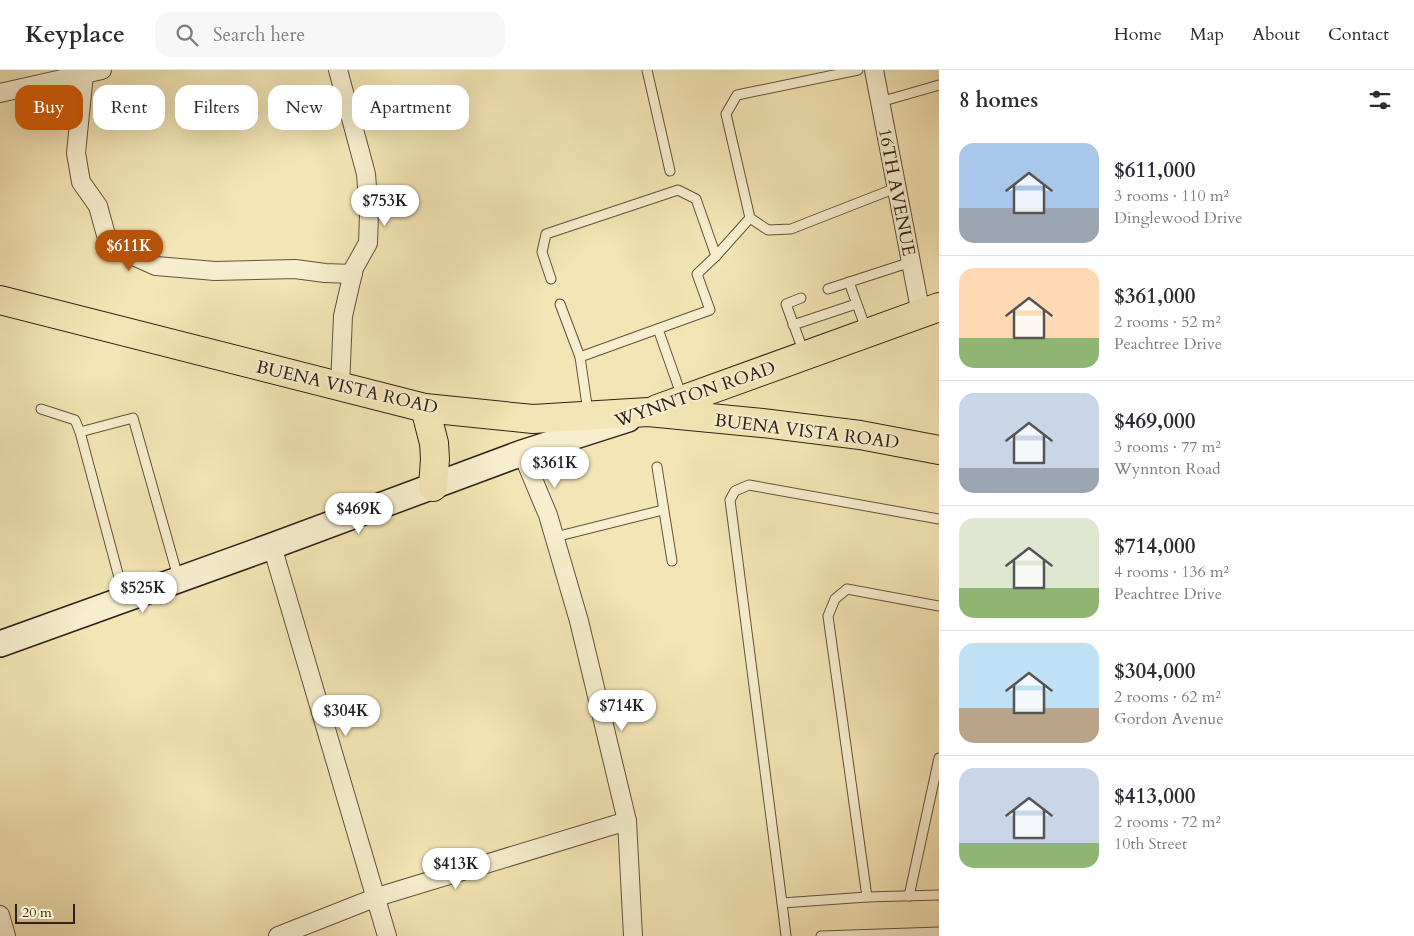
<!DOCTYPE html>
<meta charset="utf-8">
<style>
body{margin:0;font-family:Cardo,serif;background:#f7f7f7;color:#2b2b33;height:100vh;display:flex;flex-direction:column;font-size:19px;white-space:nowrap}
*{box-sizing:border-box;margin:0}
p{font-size:16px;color:#7c7c81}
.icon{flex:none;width:28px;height:28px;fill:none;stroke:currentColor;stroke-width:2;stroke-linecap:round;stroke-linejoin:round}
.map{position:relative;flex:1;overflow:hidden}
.side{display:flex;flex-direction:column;background:#fff;width:475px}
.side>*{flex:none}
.hud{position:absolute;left:15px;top:15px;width:475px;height:45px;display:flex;gap:10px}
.scale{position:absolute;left:15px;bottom:12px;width:60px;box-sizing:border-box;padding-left:5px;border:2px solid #312017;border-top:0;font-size:14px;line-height:18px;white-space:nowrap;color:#312017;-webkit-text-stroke:4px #f7eecf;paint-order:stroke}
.price{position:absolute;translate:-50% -42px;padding:0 11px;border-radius:18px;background:#fff;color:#222;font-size:16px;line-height:32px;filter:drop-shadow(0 1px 2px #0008)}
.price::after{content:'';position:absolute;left:50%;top:30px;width:15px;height:11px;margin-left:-8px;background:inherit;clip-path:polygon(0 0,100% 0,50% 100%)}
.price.on{background:#b45309;color:#fff}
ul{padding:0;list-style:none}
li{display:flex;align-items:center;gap:15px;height:125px;padding:0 20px}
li+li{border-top:1px solid #e1e1e2}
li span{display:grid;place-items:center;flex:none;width:140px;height:100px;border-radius:15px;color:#555}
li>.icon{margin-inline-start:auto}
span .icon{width:60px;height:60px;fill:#fffc;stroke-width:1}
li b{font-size:21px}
h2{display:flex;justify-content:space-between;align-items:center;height:60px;padding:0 20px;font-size:21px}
.pill{padding:0 18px;border-radius:15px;background:#fff;box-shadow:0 5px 20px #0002;font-size:18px;line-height:45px}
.pill.on{background:#b45309;color:#fff}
header{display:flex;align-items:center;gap:30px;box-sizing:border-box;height:70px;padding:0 25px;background:#fff;border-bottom:1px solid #e1e1e2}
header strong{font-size:24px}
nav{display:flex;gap:28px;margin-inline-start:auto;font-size:18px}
.search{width:350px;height:45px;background:#f7f7f7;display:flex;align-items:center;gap:12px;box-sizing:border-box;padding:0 18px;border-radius:15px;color:#7c7c81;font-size:19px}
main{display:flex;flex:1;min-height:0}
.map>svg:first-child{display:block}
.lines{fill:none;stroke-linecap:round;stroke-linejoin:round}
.service-casing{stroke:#62513e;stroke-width:11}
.minor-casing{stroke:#62513e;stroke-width:20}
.secondary-casing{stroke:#312017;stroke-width:28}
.primary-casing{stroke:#312017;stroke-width:30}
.service{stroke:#f7eecf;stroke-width:9}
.minor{stroke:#f7eecf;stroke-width:18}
.secondary{stroke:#f7eecf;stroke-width:25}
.primary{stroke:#f3e5b5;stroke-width:28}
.labels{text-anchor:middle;stroke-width:4.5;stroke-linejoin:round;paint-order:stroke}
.street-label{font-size:18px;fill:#312017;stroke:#f7eecf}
</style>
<header>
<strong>Keyplace</strong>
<div class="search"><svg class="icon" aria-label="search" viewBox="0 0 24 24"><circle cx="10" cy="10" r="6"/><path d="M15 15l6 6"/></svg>Search here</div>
<nav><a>Home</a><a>Map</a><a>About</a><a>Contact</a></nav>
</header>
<main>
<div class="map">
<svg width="939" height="866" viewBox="0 0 939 866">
<rect width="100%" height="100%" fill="#f3e5b5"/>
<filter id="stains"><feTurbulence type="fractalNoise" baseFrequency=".004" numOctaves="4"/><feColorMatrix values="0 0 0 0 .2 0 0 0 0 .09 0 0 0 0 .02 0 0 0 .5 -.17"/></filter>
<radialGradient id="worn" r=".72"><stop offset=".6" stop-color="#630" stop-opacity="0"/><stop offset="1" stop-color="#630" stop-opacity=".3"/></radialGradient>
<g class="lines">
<defs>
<g id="service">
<polyline points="647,0 670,101"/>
<polyline points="858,0 737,25 726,44 750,148 768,160 791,159 896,118"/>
<polyline points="880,32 939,15"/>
<polyline points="551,209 542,182 546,164 678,120 696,129 716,186 750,148"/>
<polyline points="849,212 866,259"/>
<polyline points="828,219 911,192"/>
<polyline points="801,228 786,234 804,283"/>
<polyline points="560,234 580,287 588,342"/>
<polyline points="793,255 856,234"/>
<polyline points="658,259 682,327"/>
<polyline points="580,287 710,240 697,204 716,186"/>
<polyline points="41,339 75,350 80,362 133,348 178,507"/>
<polyline points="80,362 124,526"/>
<polyline points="657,397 672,491"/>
<polyline points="555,467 663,440"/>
<polyline points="909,826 939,688"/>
<polyline points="867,827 828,546 835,529 847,519 939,536"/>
<polyline points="782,833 730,430 735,421 749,415 939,449"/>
<polyline points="786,866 782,833 867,827 939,825"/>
<polyline points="821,866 939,862"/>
</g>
<g id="minor">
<polyline points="338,0 366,104 369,144 368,173 354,198 343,246 340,316"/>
<polyline points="874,0 921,244"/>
<polyline points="84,4 76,83 81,112 98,136 106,165 129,184 156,196 215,201 295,199 325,203 353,204"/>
<polyline points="0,23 102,0"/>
<polyline points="522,383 548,445 579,551 627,751 633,866"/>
<polyline points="272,476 387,866"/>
<polyline points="0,845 6,866"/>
<polyline points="278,866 377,827 627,751"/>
</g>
<polyline id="secondary" points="0,574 272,476 522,383 628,349"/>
<g id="primary">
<polyline points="0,230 425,338 533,349 648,342 762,353 860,365 939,380"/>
<polyline points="425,338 434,373 435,389 433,417"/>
<polyline points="657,339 939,237"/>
</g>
</defs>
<use href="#service" class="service-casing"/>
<use href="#minor" class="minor-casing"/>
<use href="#secondary" class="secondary-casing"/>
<use href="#primary" class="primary-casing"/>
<use href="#service" class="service"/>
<use href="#minor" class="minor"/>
<use href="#secondary" class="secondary"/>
<use href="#primary" class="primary"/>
</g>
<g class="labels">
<g class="street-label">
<text transform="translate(897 122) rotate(79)" y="6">16TH AVENUE</text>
<text transform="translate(347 317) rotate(13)" y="6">BUENA VISTA ROAD</text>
<text transform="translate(695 324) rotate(-19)" y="6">WYNNTON ROAD</text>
<text transform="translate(807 361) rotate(7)" y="6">BUENA VISTA ROAD</text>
</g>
</g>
<rect width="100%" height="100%" filter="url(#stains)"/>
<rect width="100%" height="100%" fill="url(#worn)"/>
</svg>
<div class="scale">20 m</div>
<b class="price" style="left:385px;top:157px">$753K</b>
<b class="price on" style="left:129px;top:202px">$611K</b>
<b class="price" style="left:555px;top:419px">$361K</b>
<b class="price" style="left:359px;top:465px">$469K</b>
<b class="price" style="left:143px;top:544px">$525K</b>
<b class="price" style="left:622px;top:662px">$714K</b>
<b class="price" style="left:346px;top:667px">$304K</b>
<b class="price" style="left:456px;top:820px">$413K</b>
<div class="hud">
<a class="pill on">Buy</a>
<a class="pill">Rent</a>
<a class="pill">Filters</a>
<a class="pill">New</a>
<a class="pill">Apartment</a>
</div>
</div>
<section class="side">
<h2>8 homes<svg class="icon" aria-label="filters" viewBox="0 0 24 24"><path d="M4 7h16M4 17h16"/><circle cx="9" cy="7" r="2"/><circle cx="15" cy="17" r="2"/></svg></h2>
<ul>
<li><span style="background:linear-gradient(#a9c7e8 65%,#9aa5b1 0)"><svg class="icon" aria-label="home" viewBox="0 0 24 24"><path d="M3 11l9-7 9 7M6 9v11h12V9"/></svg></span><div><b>$611,000</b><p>3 rooms · 110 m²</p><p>Dinglewood Drive</p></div></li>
<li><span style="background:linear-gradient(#ffd9b3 70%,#8fb573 0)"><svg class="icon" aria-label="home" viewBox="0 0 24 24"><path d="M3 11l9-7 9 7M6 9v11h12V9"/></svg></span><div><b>$361,000</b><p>2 rooms · 52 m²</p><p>Peachtree Drive</p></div></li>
<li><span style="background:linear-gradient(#c9d6e8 75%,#9aa5b1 0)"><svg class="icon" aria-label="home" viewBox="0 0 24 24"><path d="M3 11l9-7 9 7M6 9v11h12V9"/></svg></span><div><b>$469,000</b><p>3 rooms · 77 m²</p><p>Wynnton Road</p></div></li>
<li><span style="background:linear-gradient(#dfe7d0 70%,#8fb573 0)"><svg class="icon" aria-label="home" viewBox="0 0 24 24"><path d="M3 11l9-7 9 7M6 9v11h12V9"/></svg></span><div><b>$714,000</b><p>4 rooms · 136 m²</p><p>Peachtree Drive</p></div></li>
<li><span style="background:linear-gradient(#bfe0f5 65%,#b9a48a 0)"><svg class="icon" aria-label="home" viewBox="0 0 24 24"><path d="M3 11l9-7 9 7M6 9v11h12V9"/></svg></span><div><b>$304,000</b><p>2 rooms · 62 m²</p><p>Gordon Avenue</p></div></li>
<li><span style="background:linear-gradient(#c9d6e8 75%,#8fb573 0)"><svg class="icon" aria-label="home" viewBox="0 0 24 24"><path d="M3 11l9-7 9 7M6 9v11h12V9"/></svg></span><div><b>$413,000</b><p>2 rooms · 72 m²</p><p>10th Street</p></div></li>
</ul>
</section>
</main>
